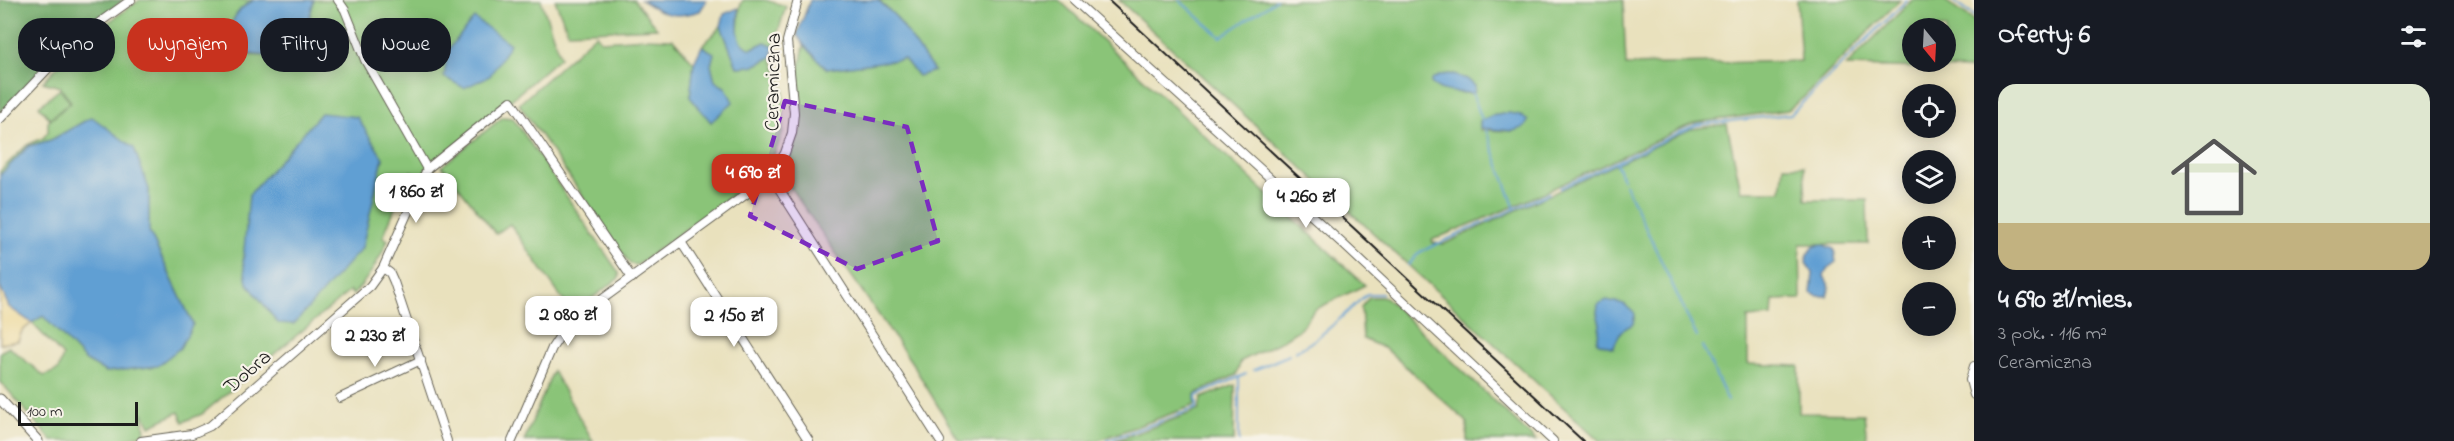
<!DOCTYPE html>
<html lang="pl">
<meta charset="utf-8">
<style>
body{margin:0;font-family:"Indie Flower",sans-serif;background:#242831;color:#f1f3f6;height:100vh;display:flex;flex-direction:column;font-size:22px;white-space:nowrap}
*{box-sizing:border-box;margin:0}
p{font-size:20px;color:#9ea1a6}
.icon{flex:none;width:33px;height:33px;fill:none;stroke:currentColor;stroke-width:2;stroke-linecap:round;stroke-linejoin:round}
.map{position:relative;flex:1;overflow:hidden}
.panel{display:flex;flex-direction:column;background:#171b24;width:480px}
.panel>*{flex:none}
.guide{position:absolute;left:18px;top:18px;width:570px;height:54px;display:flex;gap:12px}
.needle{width:39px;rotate:162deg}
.tools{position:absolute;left:1902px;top:18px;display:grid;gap:12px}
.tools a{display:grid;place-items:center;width:54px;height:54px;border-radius:50%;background:#171b24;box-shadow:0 3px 15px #0003;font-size:30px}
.scale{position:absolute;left:18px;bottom:15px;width:120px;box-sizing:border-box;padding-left:6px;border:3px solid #1c1c1c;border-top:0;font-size:16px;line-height:21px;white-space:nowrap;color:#1c1c1c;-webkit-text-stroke:4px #f7f3e8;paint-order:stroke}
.price{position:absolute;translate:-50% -51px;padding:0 14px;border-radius:12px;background:#fff;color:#222;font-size:20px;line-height:39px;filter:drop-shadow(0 2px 3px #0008)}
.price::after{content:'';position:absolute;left:50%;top:36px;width:18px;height:14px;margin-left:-9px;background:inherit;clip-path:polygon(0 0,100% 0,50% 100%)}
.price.selected{background:#c8321e;color:#fff}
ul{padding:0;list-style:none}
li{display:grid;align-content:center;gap:12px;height:318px;padding:0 24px}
li span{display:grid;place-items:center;height:186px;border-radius:18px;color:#555}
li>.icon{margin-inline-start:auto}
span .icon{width:108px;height:108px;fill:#fffc;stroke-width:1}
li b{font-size:26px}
h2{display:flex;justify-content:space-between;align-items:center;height:72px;padding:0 24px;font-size:26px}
.chip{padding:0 21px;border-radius:24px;background:#171b24;box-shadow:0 3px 15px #0003;font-size:21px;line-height:54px}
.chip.selected{background:#c8321e;color:#fff}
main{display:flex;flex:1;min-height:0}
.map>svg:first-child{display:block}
.green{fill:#8ac478;stroke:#53704a;stroke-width:1.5;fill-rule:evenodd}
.forest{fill:#6faa68;stroke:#466342;stroke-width:1.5}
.sand{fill:#eeda9e;stroke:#857b5d;stroke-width:1.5}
.water{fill:#619fd3;stroke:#3e5e78;stroke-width:1.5}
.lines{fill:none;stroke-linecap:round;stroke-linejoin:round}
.stream{stroke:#619fd3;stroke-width:2}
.minor-casing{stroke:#646154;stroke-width:10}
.tertiary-casing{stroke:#646154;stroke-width:11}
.minor{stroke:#fff;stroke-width:8}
.tertiary{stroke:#fff;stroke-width:9}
.rail{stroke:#1c1c1c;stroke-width:2}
.marked{fill:#7b2cbf;fill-opacity:0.2;stroke:#7b2cbf;stroke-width:4.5;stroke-dasharray:12 8;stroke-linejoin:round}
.labels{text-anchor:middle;stroke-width:4.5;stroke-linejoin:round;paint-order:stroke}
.street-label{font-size:21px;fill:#1c1c1c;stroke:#f7f3e8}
</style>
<main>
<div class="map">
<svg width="1974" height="441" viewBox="0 0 1974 441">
<rect width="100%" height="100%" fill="#f7f3e8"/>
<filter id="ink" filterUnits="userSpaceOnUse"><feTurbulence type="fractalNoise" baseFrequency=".0167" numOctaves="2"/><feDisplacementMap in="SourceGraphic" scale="12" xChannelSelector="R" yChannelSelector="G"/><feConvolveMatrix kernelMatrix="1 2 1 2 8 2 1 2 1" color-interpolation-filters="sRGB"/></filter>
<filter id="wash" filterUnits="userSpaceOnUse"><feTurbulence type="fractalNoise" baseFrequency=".008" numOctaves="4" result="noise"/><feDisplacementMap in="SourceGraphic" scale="24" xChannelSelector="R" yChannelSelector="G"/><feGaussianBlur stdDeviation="1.35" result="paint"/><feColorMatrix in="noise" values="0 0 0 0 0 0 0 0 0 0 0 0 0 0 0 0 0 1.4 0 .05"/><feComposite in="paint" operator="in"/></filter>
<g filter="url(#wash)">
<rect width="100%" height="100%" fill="#e9e1bd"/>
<g class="green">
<path d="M140 0H254L246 4 245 55 283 57 296 63V48L303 43 314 0H541L560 57 422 178 411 171 403 196H400L383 237 388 240C379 261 369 278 353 295L350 291 202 414 183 422 179 412 150 426 143 412 145 433 122 441H52L0 381V352L9 347 44 376 58 370 63 356 32 323 43 315 86 361 106 372 157 366 193 324 149 231V189L92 117 51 140 29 146 0 175V171L27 145 43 138 48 132V122L71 102 60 87 43 82 79 43ZM321 113 383 158 377 183Z"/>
<polygon points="555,0 634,0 657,28 568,32"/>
<path d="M743 0H765L786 6 774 46 765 42 750 49C734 41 738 33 739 19 740 10 738 8 743 0Z"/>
<polygon points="878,0 1059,0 1365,285 1314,310 1300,329 1278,343 1241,361 1236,375 1195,394 1195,405 1097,441 959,441 912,363 783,177 801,127 799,72 804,45 827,69 904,59 918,76 934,71 896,17"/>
<path d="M1119 0H1623L1626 65 1801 61 1797 0H1900L1803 98 1788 110 1694 123 1517 205 1432 240 1433 243 1444 244 1691 129 1727 124 1741 191H1781L1784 166H1804L1806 200H1867L1868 244H1800L1801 299 1773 300 1772 316 1748 318V364L1799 366V413L1864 414 1867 441H1600ZM1450 74 1467 79 1475 86 1474 93H1459L1441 75ZM1509 113 1513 131 1481 130 1480 121 1491 116Z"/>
<path d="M1912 0H1944L1974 21V69L1846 66ZM1946 28V62H1912V28Z"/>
<polygon points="721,26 737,67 754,66 772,57 784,91 783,132 774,155 755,178 637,265 630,264 519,104 596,34 601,41 645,38 673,39 694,63 690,97 711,122 726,88 715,81 711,65 713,53 702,46"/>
<polygon points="60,89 70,102 50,119 39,106"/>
<polygon points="503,117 513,118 619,273 619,278 572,313 510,224 496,234 442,166"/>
<polygon points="1369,297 1385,297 1536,441 1467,441 1467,422 1386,349 1363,339 1361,307"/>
<polygon points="553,371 593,441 594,441 524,441"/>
<polygon points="1235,385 1234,441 1115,441 1199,410 1201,398"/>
</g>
<polygon class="forest" points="0,0 124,0 73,37 0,113"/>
<polygon class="sand" points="0,287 9,307 32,323 22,331 18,341 0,344"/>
<g class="water">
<path d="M254 0H314L303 43 296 48 299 59 296 63C275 52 252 58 230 50 229 26 231 12 254 0Z"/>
<path d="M641 0H707L700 11C673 19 664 15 641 0Z"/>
<polygon points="810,0 878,0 896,17 934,71 918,76 904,59 827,69 804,45 797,35"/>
<path d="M738 8C740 25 732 40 751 49L765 42 774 46 772 57 754 66 737 67 721 26 724 14Z"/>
<polygon points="474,18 510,44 490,76 464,88 444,77 448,50"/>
<polygon points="702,46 714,53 711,65 715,81 726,88 733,102 711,122 690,97 694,63"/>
<path d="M1450 74 1467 79 1475 86 1474 93C1459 92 1442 94 1431 83L1433 79 1441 75Z"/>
<polygon points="321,113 357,117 383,158 362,248 294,324 278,323 247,283 243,261 249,195"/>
<polygon points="1509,113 1520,115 1528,121 1525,127 1513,131 1480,128 1480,121 1491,116"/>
<polygon points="92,117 134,148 149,189 149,231 193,324 180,348 157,366 106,372 86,361 43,316 32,323 9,307 0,287 0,175 29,146 51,140"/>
<polygon points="1821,244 1834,249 1836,262 1828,268 1824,276 1830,287 1827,296 1817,296 1811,293 1813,273 1806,263 1807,255 1813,247"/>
<polygon points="1607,300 1624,304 1635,314 1633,324 1621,331 1613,348 1597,342 1600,324 1597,313 1598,304"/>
</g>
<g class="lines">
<g class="stream">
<polyline points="1179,0 1221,37 1276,0"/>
<polyline points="1952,0 1974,16"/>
<polyline points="1471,90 1483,122"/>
<polyline points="1486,130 1515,209"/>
<polyline points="1616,163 1623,179"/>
<polyline points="1625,184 1697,337"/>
<polyline points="1560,188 1696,125 1791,114 1907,0"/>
<polyline points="1408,265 1420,252 1549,193"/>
<polyline points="1702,346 1728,401"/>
<path d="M1295 352C1322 338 1344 314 1367 294H1382"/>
<polyline points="1254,370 1289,355"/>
<polyline points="1106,441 1197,408 1196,396 1246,374"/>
<polyline points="1239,441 1239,378"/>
</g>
</g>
</g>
<g filter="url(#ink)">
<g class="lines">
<defs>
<g id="minor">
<polyline points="338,0 345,10 365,60 427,169"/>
<polyline points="1074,0 1344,245 1553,441"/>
<polyline points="0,119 76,39 131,0"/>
<polyline points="771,176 940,441"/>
<polyline points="681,242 809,441"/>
<polyline points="383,268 390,273 394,282 447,441"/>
<polyline points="1974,366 1970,380 1974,395"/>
<polyline points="340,398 421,360"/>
<polyline points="141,441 192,434 210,426 370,286 383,268 427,169 511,101 632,278"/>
<polyline points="512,441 552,348 567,325 771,176 785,153 792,133 794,113 787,41 798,0"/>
</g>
<polyline id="tertiary" points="0,399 38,441"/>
</defs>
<use href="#minor" class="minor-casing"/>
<use href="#tertiary" class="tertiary-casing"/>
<use href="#minor" class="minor"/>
<use href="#tertiary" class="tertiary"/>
<polyline class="rail" points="1108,0 1583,441"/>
</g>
</g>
<path class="marked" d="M785 101 907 127 938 241 857 269 750 216Z"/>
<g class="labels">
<g class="street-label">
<text transform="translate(772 82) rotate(-89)" y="7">Ceramiczna</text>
<text transform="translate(247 371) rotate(-41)" y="7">Dobra</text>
</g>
</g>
</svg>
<div class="tools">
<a><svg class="needle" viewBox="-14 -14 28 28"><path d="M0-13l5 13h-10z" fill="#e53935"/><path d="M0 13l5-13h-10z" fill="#9ea1a6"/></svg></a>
<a><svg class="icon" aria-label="locate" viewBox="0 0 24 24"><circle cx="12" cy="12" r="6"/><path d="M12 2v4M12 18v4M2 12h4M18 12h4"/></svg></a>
<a><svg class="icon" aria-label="layers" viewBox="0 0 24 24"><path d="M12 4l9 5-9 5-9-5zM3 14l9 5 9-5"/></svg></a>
<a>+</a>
<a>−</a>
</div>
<div class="scale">100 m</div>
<b class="price selected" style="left:753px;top:205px">4 690 zł</b>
<b class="price" style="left:416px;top:224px">1 860 zł</b>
<b class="price" style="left:1306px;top:229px">4 260 zł</b>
<b class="price" style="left:568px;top:347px">2 080 zł</b>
<b class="price" style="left:734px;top:348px">2 150 zł</b>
<b class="price" style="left:375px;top:368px">2 230 zł</b>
<div class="guide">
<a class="chip">Kupno</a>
<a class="chip selected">Wynajem</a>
<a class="chip">Filtry</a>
<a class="chip">Nowe</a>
</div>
</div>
<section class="panel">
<h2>Oferty: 6<svg class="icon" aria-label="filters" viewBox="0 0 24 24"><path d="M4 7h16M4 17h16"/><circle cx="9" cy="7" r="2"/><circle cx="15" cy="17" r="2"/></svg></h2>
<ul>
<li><span style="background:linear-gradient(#dfe7d0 75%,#c2b280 0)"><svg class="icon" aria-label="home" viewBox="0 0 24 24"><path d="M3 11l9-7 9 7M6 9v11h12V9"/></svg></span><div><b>4 690 zł/mies.</b><p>3 pok. · 116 m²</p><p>Ceramiczna</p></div></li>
</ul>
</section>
</main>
